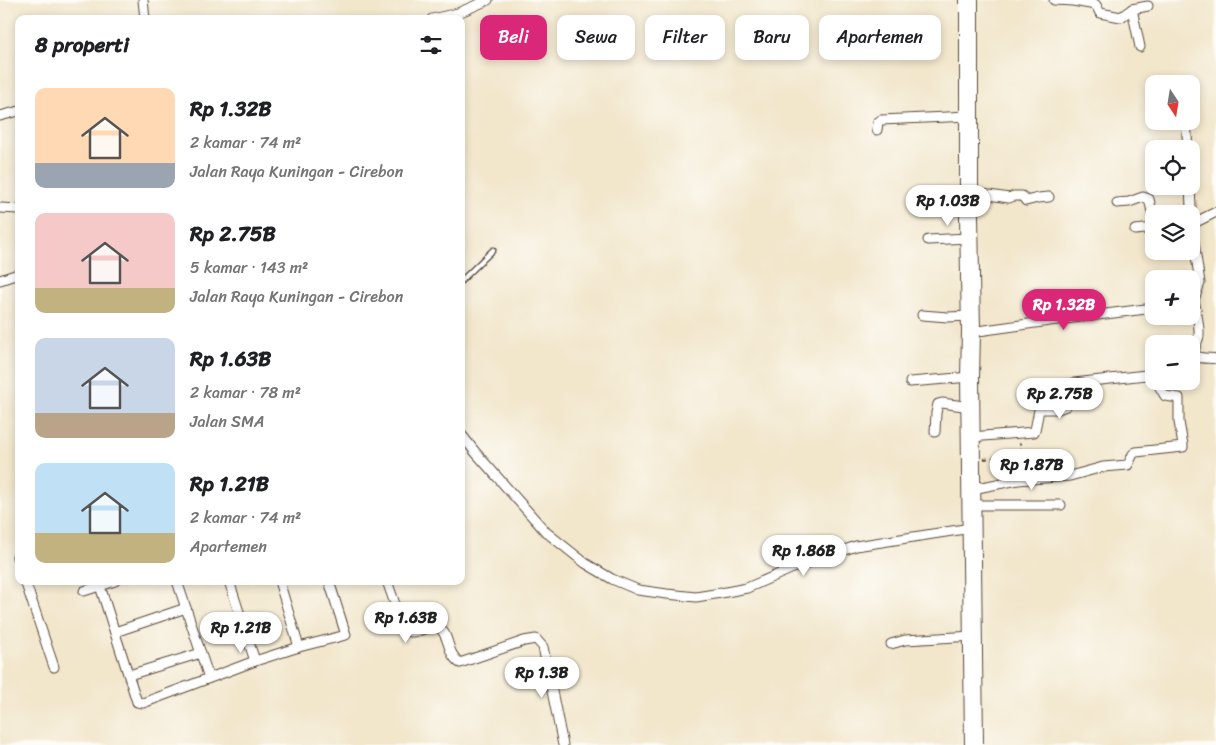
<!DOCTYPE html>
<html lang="id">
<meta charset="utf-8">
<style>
body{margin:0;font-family:Sriracha,sans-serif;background:#f2f2f2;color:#202124;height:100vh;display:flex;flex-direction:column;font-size:19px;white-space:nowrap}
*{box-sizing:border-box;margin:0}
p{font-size:16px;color:#757577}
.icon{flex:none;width:28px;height:28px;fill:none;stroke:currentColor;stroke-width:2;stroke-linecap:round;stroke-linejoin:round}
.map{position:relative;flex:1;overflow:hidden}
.drawer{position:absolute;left:15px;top:15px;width:450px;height:570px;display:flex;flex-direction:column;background:#fff;border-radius:10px;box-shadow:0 2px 8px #0003}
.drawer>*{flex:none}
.banner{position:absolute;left:480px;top:15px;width:475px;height:45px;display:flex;gap:10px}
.needle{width:32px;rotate:168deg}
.buttons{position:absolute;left:1145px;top:75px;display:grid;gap:10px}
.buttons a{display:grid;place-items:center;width:55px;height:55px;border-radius:10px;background:#fff;box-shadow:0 2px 8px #0003;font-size:25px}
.price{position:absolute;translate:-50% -42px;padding:0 11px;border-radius:18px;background:#fff;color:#222;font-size:16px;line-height:32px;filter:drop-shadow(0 1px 2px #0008)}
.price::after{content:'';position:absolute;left:50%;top:30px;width:15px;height:11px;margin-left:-8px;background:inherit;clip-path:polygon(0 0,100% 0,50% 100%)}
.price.on{background:#db2777;color:#fff}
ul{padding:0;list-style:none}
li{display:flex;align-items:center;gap:15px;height:125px;padding:0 20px}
li span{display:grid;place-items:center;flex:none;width:140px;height:100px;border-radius:10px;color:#555}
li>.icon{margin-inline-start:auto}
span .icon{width:60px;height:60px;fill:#fffc;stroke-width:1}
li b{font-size:21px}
h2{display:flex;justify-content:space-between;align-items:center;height:60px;padding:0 20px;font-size:21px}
.tag{padding:0 18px;border-radius:10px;background:#fff;box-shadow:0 2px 8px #0003;font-size:18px;line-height:45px}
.tag.on{background:#db2777;color:#fff}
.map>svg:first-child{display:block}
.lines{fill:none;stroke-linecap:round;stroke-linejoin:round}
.lane-casing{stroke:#564638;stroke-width:7}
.street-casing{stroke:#564638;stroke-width:11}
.highway-casing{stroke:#564638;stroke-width:20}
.path{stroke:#564638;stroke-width:2;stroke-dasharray:4 4;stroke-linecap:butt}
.lane{stroke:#fff;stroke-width:4.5}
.street{stroke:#fff;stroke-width:9}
.highway{stroke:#fff;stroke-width:18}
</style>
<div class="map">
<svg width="1216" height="745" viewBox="0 0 1216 745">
<rect width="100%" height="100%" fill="#fdfcf7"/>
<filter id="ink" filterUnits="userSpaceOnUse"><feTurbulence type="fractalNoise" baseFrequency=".02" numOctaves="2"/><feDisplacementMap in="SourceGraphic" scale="10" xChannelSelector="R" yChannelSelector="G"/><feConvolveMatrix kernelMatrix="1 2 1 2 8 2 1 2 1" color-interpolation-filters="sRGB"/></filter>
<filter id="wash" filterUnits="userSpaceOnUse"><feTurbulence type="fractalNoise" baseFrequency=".0096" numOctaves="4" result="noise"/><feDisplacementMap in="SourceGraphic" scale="20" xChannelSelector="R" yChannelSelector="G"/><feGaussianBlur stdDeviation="1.12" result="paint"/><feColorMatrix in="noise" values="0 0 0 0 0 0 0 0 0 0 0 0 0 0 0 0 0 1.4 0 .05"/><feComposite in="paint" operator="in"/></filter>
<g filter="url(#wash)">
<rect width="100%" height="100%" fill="#f2e6cb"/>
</g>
<g filter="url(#ink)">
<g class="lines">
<defs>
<polyline id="lane" points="461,281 493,250"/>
<g id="street">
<polyline points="143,0 145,19"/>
<polyline points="1054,0 1073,1 1096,5 1100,13 1121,17 1132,9 1148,6"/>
<polyline points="1132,9 1140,47"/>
<polyline points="432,19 458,13 488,0"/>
<polyline points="0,116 19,111"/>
<polyline points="1186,121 1188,149"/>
<polyline points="877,130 878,122 881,120 969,116"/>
<polyline points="1190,186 1192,229 1200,283 1194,300 1191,301"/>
<polyline points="969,192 1009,198 1014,196 1022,196 1026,201 1038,198 1049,197"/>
<polyline points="1117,203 1129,202 1143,197 1149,199 1152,212 1154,250"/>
<polyline points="0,208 19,209"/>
<polyline points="1192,224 1216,212"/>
<polyline points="1135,230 1154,228"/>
<polyline points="928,240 969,238"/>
<polyline points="0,280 15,275"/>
<path d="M1194 300C1196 310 1200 326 1199 336 1198 342 1192 350 1196 355 1200 360 1211 357 1216 359"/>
<polyline points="922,315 948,317 970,316"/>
<polyline points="971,332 1057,320 1154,308"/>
<polyline points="910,382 970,377"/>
<polyline points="935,432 936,413 938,404 942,403 971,407"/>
<polyline points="461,434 476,453 546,532 585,563 612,579 638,590 667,594 696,597 721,593 747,588 793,568 856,546 971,528"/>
<polyline points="971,437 1034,432 1035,430 1039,410 1041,409 1058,409 1066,406 1069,388 1074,383 1146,375 1154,378"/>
<polyline points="972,489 1018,480 1070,476 1103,467 1128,465 1133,454 1136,452 1183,447 1183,445 1179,422 1179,398 1165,396 1156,381"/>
<polyline points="971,505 1061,505"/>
<polyline points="19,556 17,557 19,563"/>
<polyline points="25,581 54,667"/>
<polyline points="115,581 100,586 137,702 143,703 255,661 299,647 346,635 329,581"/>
<polyline points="177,581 209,678"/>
<polyline points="229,581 255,661"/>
<polyline points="279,581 299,647"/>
<path d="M387 581 404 630C416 637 428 623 438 627 450 633 446 654 460 663L524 641 536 639 543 647 563 745"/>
<polyline points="84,591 100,586"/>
<polyline points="115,632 186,608"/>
<polyline points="891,644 905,640 973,636"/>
<polyline points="129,675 201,653"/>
</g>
<polyline id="highway" points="969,0 969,216 971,332 970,377 974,745"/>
</defs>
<use href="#lane" class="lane-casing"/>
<use href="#street" class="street-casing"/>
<use href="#highway" class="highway-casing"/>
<polyline class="path" points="984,459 1022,454 1020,443"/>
<use href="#lane" class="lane"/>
<use href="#street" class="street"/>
<use href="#highway" class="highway"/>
</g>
</g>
</svg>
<div class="buttons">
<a><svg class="needle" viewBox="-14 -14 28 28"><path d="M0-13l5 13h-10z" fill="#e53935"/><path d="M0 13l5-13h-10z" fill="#757577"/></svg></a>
<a><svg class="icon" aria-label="locate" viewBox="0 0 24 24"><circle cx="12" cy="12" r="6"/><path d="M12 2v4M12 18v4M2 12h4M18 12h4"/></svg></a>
<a><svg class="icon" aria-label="layers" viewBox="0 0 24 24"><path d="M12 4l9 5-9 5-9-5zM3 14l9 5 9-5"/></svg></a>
<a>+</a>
<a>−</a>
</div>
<b class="price" style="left:948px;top:227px">Rp 1.03B</b>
<b class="price on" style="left:1064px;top:331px">Rp 1.32B</b>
<b class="price" style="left:1060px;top:420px">Rp 2.75B</b>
<b class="price" style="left:1032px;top:491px">Rp 1.87B</b>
<b class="price" style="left:804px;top:577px">Rp 1.86B</b>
<b class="price" style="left:406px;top:644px">Rp 1.63B</b>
<b class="price" style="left:241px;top:654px">Rp 1.21B</b>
<b class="price" style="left:542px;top:699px">Rp 1.3B</b>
<div class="banner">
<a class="tag on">Beli</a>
<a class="tag">Sewa</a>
<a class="tag">Filter</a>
<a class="tag">Baru</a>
<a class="tag">Apartemen</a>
</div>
<section class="drawer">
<h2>8 properti<svg class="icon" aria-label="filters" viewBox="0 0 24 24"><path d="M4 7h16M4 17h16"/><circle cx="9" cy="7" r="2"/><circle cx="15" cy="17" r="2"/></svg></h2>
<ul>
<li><span style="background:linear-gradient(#ffd9b3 75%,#9aa5b1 0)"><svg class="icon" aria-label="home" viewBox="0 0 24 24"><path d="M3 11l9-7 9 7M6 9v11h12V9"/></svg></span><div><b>Rp 1.32B</b><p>2 kamar · 74 m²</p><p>Jalan Raya Kuningan - Cirebon</p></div></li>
<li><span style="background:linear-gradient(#f6c9c9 75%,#c2b280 0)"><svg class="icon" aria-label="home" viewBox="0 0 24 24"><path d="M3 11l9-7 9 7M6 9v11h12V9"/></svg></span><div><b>Rp 2.75B</b><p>5 kamar · 143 m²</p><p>Jalan Raya Kuningan - Cirebon</p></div></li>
<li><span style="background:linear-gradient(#c9d6e8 75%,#b9a48a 0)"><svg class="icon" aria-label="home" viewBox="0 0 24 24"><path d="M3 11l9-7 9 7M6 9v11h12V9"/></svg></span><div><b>Rp 1.63B</b><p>2 kamar · 78 m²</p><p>Jalan SMA</p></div></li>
<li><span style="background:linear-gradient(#bfe0f5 70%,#c2b280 0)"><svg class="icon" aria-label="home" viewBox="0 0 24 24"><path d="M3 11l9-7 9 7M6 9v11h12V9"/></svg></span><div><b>Rp 1.21B</b><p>2 kamar · 74 m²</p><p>Apartemen</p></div></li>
</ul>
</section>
</div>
